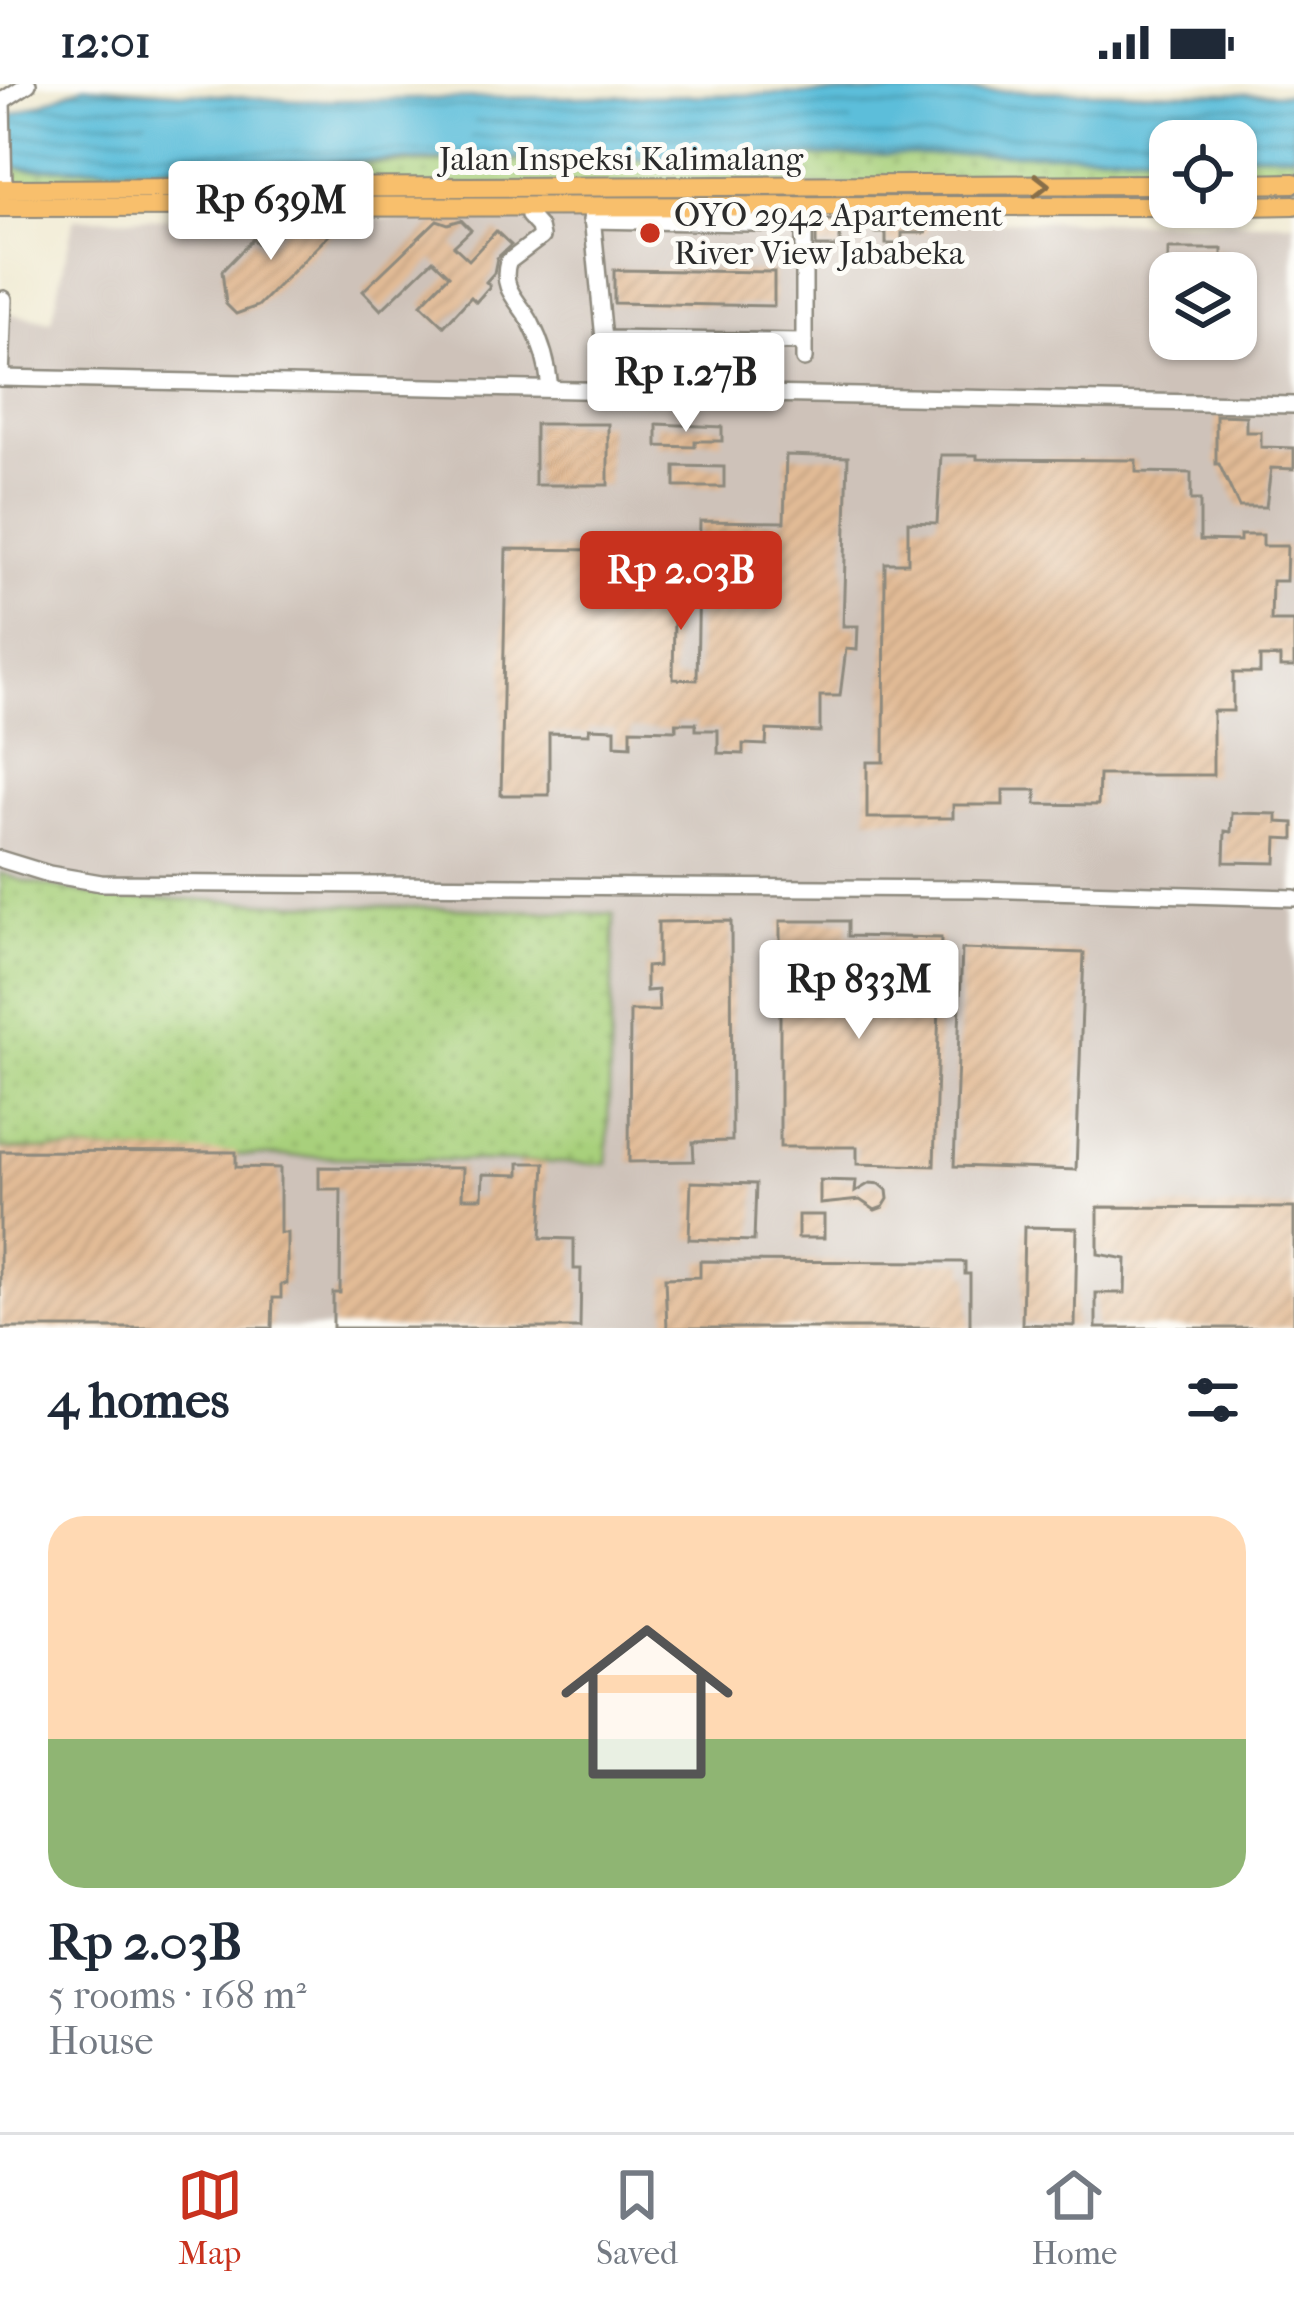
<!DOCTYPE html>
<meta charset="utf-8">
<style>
body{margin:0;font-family:"IM FELL French Canon",serif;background:#f2f2f3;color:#1f2937;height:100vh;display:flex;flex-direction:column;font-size:45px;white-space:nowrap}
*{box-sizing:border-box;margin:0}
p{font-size:39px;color:#747a83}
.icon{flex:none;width:66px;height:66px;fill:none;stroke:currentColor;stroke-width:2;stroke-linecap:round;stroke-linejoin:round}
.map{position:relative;height:1244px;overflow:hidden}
.drawer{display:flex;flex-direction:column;background:#fff;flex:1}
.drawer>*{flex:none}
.tools{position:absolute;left:1149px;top:36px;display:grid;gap:24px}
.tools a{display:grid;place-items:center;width:108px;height:108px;border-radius:24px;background:#fff;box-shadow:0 3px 9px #0004;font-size:60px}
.price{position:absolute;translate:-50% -102px;padding:0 27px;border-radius:12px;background:#fff;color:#222;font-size:39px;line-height:78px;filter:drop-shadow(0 3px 6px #0008)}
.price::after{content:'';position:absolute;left:50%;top:72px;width:36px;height:27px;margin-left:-18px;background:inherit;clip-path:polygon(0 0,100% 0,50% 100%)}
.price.on{background:#c8321e;color:#fff}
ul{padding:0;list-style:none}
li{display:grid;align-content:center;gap:24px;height:636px;padding:0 48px}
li+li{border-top:3px solid #e0e1e3}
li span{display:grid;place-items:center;height:372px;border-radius:36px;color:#555}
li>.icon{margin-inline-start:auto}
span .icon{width:216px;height:216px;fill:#fffc;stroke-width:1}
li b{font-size:51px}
h2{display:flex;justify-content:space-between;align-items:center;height:144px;padding:0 48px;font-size:51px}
.status{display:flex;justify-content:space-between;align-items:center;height:84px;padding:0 60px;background:#fff;direction:ltr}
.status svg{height:33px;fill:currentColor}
.tab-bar{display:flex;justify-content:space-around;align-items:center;height:168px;border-top:3px solid #e0e1e3;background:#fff;font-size:33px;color:#747a83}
.tab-bar a{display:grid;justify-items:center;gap:6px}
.tab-bar .on{color:#c8321e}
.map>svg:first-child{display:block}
.industrial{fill:#cec2b9;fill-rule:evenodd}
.grass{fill:url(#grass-dots);stroke:#6a7e53;stroke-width:3}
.water{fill:url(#water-rules);stroke:#437482;stroke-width:3}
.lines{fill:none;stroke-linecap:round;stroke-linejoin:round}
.river{stroke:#5bbeda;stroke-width:24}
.building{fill:url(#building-hatch)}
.minor-casing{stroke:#8e8a7e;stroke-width:20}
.major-casing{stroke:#8e8a7e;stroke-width:22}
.minor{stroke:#fff;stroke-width:15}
.major{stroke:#f8bf6c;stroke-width:18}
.oneway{stroke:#876e48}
.poi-dot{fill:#c8321e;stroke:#fdfcf7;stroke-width:4.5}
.labels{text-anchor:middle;stroke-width:10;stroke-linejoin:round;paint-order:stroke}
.street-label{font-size:33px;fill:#2b2b2b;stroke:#fdfcf7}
.poi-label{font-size:33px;fill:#2b2b2b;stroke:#fdfcf7;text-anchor:start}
</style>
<div class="status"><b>12:01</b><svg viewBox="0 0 49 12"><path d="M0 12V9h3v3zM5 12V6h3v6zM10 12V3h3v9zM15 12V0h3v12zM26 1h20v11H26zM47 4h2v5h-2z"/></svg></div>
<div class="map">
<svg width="1294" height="1244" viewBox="0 0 1294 1244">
<defs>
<pattern id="grass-dots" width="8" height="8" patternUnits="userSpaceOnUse" patternTransform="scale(3)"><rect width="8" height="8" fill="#a8d07b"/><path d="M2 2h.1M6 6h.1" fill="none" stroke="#91b36a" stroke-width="1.8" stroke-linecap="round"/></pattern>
<pattern id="water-rules" width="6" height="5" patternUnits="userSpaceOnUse" patternTransform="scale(3)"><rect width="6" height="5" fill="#5bbeda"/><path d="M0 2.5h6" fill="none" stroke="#4b9bb1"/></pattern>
<pattern id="building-hatch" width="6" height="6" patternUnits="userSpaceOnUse" patternTransform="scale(3)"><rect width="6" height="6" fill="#e2bb96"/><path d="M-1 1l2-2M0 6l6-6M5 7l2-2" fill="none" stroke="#c2a181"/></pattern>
</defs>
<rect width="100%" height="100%" fill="#fdfcf7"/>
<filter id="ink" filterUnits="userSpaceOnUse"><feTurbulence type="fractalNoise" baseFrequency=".00833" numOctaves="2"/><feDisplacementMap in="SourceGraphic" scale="24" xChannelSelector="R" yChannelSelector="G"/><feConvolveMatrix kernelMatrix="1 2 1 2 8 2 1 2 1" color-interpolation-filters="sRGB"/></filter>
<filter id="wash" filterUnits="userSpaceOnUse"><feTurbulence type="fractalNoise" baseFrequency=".004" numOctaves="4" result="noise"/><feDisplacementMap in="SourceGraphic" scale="48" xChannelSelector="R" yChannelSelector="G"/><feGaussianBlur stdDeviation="2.7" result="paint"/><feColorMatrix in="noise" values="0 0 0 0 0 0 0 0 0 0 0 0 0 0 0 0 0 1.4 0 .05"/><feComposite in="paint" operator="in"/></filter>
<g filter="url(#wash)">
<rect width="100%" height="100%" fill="#f0ead2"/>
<path class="industrial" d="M74 134 1294 138V1244H0V228L52 237ZM1170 189H1236V255H1170Z"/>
<g class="grass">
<polygon points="1069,69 1170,69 1170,100 0,105 5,80 26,85"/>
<rect x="1236" y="70" width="58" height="29"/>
<polygon points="0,789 23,797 104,813 614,830 607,1080 0,1065"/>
</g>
<polygon class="water" points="84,2 298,17 1000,7 1294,10 1294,70 1236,70 1236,57 1170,57 1170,69 463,75 26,85 5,80 5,34"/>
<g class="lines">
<g class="river">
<polyline points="864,39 1201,36"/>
<polyline points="154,47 463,43"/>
</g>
</g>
<g id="blocks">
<g class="building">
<polygon points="294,136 327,136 336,144 258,222 236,230 226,220 222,187 253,155 264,166"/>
<polygon points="437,136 448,140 461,136 471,146 454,162 469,176 496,147 511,161 497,174 494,189 486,198 490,202 476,218 471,213 444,242 421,220 449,191 433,176 381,226 363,207"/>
<rect x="816" y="136" width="24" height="27"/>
<polygon points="876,136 926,136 926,149 902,149 902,160 886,160 886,149 876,149"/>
<rect x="1168" y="165" width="54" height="24"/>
<polygon points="614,186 774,188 774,222 614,219"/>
<polygon points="1216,331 1246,332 1246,348 1261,348 1261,363 1294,364 1294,385 1271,384 1266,423 1239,423 1219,380 1216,380"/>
<rect x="535" y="340" width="73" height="61"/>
<polygon points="657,340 722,343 722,357 695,357 695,363 657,362"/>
<polygon points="786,371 848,373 843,542 858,542 857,566 846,565 840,612 820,612 820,648 767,646 766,661 743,660 743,670 718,669 718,646 696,646 696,639 676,639 676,646 631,645 631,662 615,661 615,645 589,644 589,650 549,649 549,711 501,711 506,465 605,466 605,472 675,473 673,595 697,596 700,437 784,438"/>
<polygon points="941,371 977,371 977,375 1136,376 1136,388 1191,389 1191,416 1200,416 1200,456 1240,457 1240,451 1263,451 1263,462 1287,462 1286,497 1272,497 1271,537 1294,537 1294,583 1280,583 1280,573 1260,573 1260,589 1233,589 1233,627 1213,627 1213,691 1099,691 1098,721 1036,720 1036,706 1003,706 1003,721 953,721 953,734 867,734 867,678 884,678 885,479 908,479 908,438 937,439"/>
<polygon points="675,382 724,383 724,403 675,403"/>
<polygon points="1232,729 1277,730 1277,738 1294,739 1294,755 1277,754 1276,779 1224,778 1225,747 1231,748"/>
<polygon points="731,837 732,1057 693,1058 694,1077 629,1078 630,927 659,927 658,906 646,907 646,883 658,882 658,838"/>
<polygon points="780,837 848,837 848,852 941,854 934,1082 857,1080 857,1063 780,1063"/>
<polygon points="962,865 1084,869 1076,1086 954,1082"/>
<polygon points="0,1067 236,1068 236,1083 280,1084 280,1149 287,1149 287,1200 281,1200 281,1214 273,1214 272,1244 0,1244"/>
<polygon points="519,1079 545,1079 541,1154 574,1155 574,1185 581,1185 580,1244 333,1244 333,1209 340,1209 341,1105 319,1105 319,1083 463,1084 462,1114 482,1114 483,1090 519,1091"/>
<polygon points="820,1096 856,1097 855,1108 870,1099 880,1100 887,1106 888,1115 883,1123 875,1126 860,1116 820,1120"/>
<polygon points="691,1098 756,1100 754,1157 689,1155"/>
<polygon points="1098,1123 1294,1124 1294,1244 1096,1244 1096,1209 1125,1209 1126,1175 1098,1170"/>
<rect x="798" y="1131" width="26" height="23"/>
<polygon points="1024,1143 1077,1144 1075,1242 1022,1240"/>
<polygon points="700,1177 965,1178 965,1190 970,1190 970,1244 667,1244 665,1194 700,1193"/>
</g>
</g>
</g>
<g filter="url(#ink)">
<use href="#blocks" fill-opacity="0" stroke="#8e8a7e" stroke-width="3"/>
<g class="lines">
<defs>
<g id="minor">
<polyline points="2,17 4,105"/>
<polyline points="2,17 28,0"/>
<path d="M530 122 529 132 539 143 541 153 508 178C500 206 519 216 531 239 541 258 548 282 550 304"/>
<polyline points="591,122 604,255 804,258"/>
<polyline points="591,136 804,140"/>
<polyline points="604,255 607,305"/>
<polyline points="804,275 804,134"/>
<polyline points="0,294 1294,321"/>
<polyline points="1,294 4,215"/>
<polyline points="0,775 49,790 101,799 976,805 1294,814"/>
</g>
<g id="major">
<polyline points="1236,100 1294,99"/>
<polyline points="0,105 1170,100"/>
<polyline points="1236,122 1294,121"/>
<polyline points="0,123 1170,122"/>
</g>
</defs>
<use href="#minor" class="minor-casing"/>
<use href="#major" class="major-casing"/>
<use href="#minor" class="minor"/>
<use href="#major" class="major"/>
</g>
<defs><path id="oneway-chevron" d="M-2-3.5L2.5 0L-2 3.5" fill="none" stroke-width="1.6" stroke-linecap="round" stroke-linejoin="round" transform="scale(3)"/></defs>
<use class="oneway" href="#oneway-chevron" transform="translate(1041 101)"/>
</g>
<circle class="poi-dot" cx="650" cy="149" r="12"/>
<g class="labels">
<g class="street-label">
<text x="621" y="86">Jalan Inspeksi Kalimalang</text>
</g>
<g class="poi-label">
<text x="674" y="142">OYO 2942 Apartement<tspan x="674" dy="38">River View Jababeka</tspan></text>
</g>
</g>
</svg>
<div class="tools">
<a><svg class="icon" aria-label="locate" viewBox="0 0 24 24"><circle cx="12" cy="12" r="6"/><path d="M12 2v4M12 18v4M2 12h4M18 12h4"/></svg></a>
<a><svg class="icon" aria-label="layers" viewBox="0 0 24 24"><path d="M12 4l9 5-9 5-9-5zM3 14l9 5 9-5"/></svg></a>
</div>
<b class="price" style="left:271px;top:179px">Rp 639M</b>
<b class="price" style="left:686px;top:351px">Rp 1.27B</b>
<b class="price on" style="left:681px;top:549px">Rp 2.03B</b>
<b class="price" style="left:859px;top:958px">Rp 833M</b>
</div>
<section class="drawer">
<h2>4 homes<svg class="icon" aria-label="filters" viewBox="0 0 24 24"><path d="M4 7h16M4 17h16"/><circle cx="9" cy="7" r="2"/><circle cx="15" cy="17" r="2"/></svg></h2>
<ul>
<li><span style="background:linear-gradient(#ffd9b3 60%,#8fb573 0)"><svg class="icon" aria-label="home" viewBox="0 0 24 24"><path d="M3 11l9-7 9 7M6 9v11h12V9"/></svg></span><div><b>Rp 2.03B</b><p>5 rooms · 168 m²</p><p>House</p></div></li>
</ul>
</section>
<nav class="tab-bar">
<a class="on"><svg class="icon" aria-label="map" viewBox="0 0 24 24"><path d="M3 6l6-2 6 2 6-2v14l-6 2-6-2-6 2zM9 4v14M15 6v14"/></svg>Map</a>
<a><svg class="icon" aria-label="saved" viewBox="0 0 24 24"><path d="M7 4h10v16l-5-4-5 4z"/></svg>Saved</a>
<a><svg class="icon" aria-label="home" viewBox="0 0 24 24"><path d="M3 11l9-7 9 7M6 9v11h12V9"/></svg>Home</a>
</nav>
